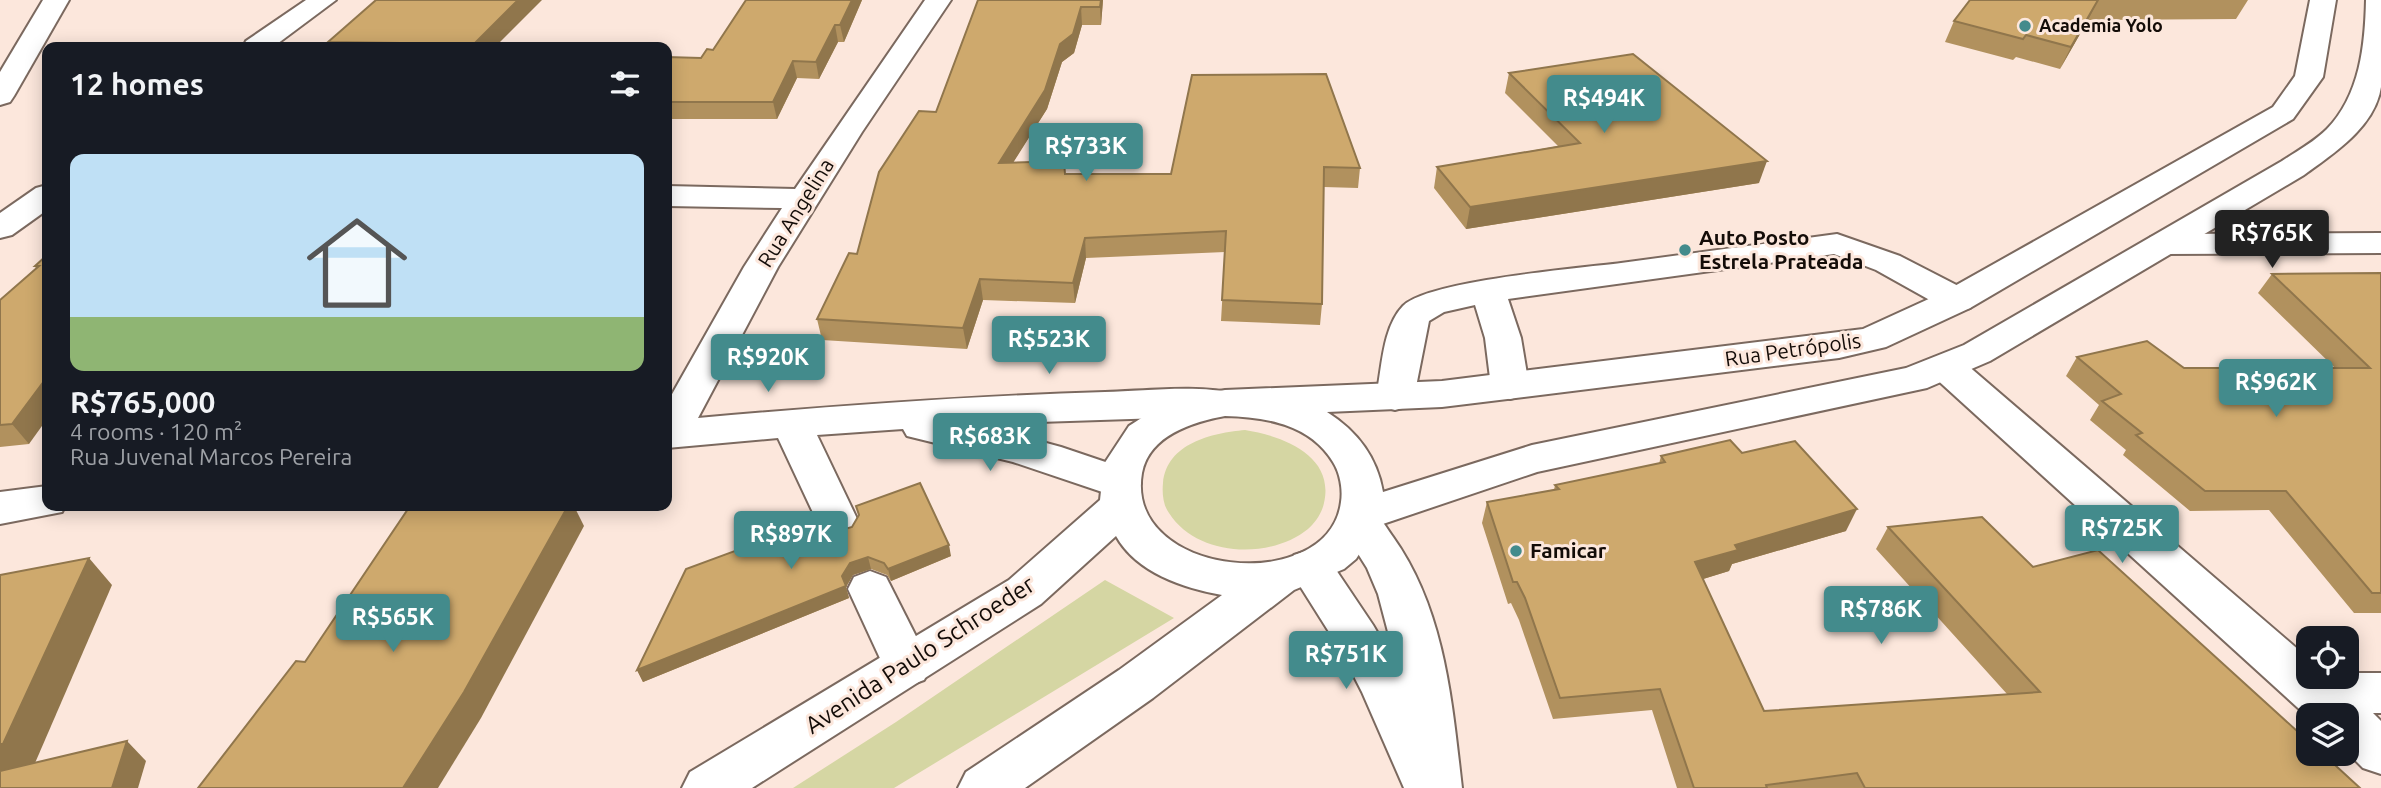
<!DOCTYPE html>
<meta charset="utf-8">
<style>
body{margin:0;font-family:Ubuntu,sans-serif;background:#20242c;color:#f1f3f6;height:100vh;display:flex;flex-direction:column;font-size:26px;white-space:nowrap}
*{box-sizing:border-box;margin:0}
p{font-size:23px;color:#9ea1a6}
.icon{flex:none;width:38px;height:38px;fill:none;stroke:currentColor;stroke-width:2;stroke-linecap:round;stroke-linejoin:round}
.map{position:relative;flex:1;overflow:hidden}
.details{position:absolute;left:42px;top:42px;width:630px;height:469px;display:flex;flex-direction:column;background:#171b24;border-radius:14px;box-shadow:0 4px 18px #0003}
.details>*{flex:none}
.controls{position:absolute;left:2296px;top:626px;display:grid;gap:14px}
.controls a{display:grid;place-items:center;width:63px;height:63px;border-radius:14px;background:#171b24;box-shadow:0 4px 18px #0003;font-size:35px}
.price{position:absolute;translate:-50% -60px;padding:0 16px;border-radius:7px;background:#438b8c;color:#fff;font-size:23px;line-height:46px;filter:drop-shadow(0 2px 4px #0008)}
.price::after{content:'';position:absolute;left:50%;top:42px;width:21px;height:16px;margin-left:-10px;background:inherit;clip-path:polygon(0 0,100% 0,50% 100%)}
.price.on{background:#222;color:#fff}
ul{padding:0;list-style:none}
li{display:grid;align-content:center;gap:14px;height:371px;padding:0 28px}
li span{display:grid;place-items:center;height:217px;border-radius:14px;color:#555}
li>.icon{margin-inline-start:auto}
span .icon{width:126px;height:126px;fill:#fffc;stroke-width:1}
li b{font-size:30px}
h2{display:flex;justify-content:space-between;align-items:center;height:84px;padding:0 28px;font-size:30px}
.map>svg:first-child{display:block}
.green{fill:#d5d6a3}
.lines{fill:none;stroke-linecap:round;stroke-linejoin:round}
.minor-casing{stroke:#7b695f;stroke-width:4}
.major-casing{stroke:#7b695f;stroke-width:4}
.minor{fill:#fff;fill-rule:evenodd}
.major{fill:#fff;fill-rule:evenodd}
.wall{fill:#b1915e}
.shaded-wall{fill:#90764c}
.building{fill:#cea96d;stroke:#90764c;stroke-width:2}
.poi-dot{fill:#438b8c;stroke:#fce7dc;stroke-width:2.5}
.labels{text-anchor:middle;stroke-width:6;stroke-linejoin:round;paint-order:stroke}
.far-poi-label{font-size:18px;font-weight:bold;fill:#130c08;stroke:#fce7dc;text-anchor:start}
.street-label{font-size:21px;fill:#130c08;stroke:#fce7dc}
.poi-label{font-size:21px;font-weight:bold;fill:#130c08;stroke:#fce7dc;text-anchor:start}
.near-street-label{font-size:24px;fill:#130c08;stroke:#fce7dc}
</style>
<div class="map">
<svg width="2381" height="788" viewBox="0 0 2381 788">
<rect width="100%" height="100%" fill="#fce7dc"/>
<g class="green">
<path d="M1245 430C1282 436 1335 455 1324 503 1322 513 1315 523 1308 529 1270 560 1197 557 1169 513 1163 505 1162 493 1163 483 1167 443 1212 433 1245 430Z"/>
<polygon points="1105,580 1174,618 894,788 793,788 896,722"/>
</g>
<g class="lines">
<defs>
<g id="minor">
<polygon points="43,0 69,0 14,96 10,102 0,105 0,72"/>
<polygon points="306,0 336,0 273,47 243,47 246,41"/>
<path d="M925 0H951L862 132 778 267 698 418C833 406 969 396 1105 392 1143 391 1201 384 1237 394L1242 403 1237 412 1223 416 976 424 1061 447 1135 472 1141 483 1135 494 1120 498 1013 462 907 436 903 429 817 435 860 525 854 536 839 541 824 536 778 438 667 448V403L744 267 782 208 667 206V186L795 189Z"/>
<polygon points="47,185 47,210 12,235 0,238 0,213 36,188"/>
<polygon points="2381,233 2381,253 2163,254 2151,251 2146,244 2151,237 2163,234"/>
<path d="M1837 234 1900 256 1970 292 1975 300 1970 308 1957 311 1944 308 1876 270 1834 254 1508 299 1521 338 1529 386 1524 395 1510 399 1496 395 1491 386 1485 338 1475 305 1444 312 1429 321 1414 397 1409 406 1395 410 1381 406 1376 397C1382 369 1382 328 1403 306 1427 281 1580 268 1621 263 1693 253 1765 244 1837 234Z"/>
<polygon points="1946,355 1959,358 2308,658 2308,677 2347,677 2347,673 2381,673 2381,713 2373,713 2381,721 2381,774 2363,768 2347,752 2347,716 2308,717 1933,376 1927,367 1933,358"/>
<polygon points="47,486 47,506 65,506 62,512 0,524 0,492"/>
<path d="M1359 506C1378 512 1382 521 1393 537 1445 610 1452 702 1462 788H1404L1362 692 1341 651 1288 567 1294 555 1310 550 1326 555 1373 625 1397 666 1378 594 1367 568 1338 522 1344 511Z"/>
<polygon points="870,571 886,577 931,666 924,680 907,686 890,680 848,589 854,577"/>
</g>
<path id="major" d="M2310 0H2336L2323 77 2293 119 1970 308 1886 347 1839 358 1442 407 1327 412C1357 431 1377 457 1383 492L1532 445 1906 368 1964 345 2282 161C2297 151 2314 142 2327 129 2360 95 2365 45 2366 0H2381C2381 28 2381 59 2381 87 2375 127 2334 153 2304 175L1990 361 1927 388 1537 472 1377 526 1356 559 1344 569 1294 590 1153 698 1025 788H958L966 772 1119 670 1222 595C1183 588 1136 572 1116 536L1041 604 752 788H682L690 772 1009 580 1100 500 1104 464 1129 426 1157 408 1201 394 1225 390 1442 381 1863 329 1944 292 2273 107 2295 76ZM1225 416C1265 417 1310 424 1333 462 1340 473 1343 489 1341 502 1329 597 1124 577 1142 473 1149 435 1193 422 1225 416Z"/>
</defs>
<use href="#minor" class="minor-casing"/>
<use href="#major" class="major-casing"/>
<use href="#minor" class="minor"/>
<use href="#major" class="major"/>
</g>
<g class="wall">
<polygon points="376,0 495,47 330,47 328,42"/>
<polygon points="746,0 862,0 844,42 838,42 819,79 797,78 777,119 667,119 667,57 701,58 713,50"/>
<polygon points="978,0 1103,0 1101,25 1082,25 1074,53 1062,62 1047,109 1013,162 1065,174 1171,174 1192,75 1360,168 1358,188 1324,187 1322,304 1320,325 1221,321 1225,252 1086,258 1075,303 983,300 967,349 822,340 817,319 857,254 936,112"/>
<polygon points="1970,0 2248,0 2236,19 2088,20 2060,69 2016,57 2013,60 1945,42 1954,21"/>
<polygon points="1509,73 1759,183 1466,229 1434,188 1437,167 1558,146 1505,93"/>
<polygon points="47,255 29,444 0,447 0,300 36,269 35,266"/>
<polygon points="2381,273 2381,613 2354,613 2269,510 2190,511 2123,455 2126,450 2090,420 2099,405 2066,376 2077,357 2184,368 2335,368 2258,293 2272,274"/>
<polygon points="1742,453 1846,531 1732,564 1729,571 1703,579 1764,711 2007,694 1876,549 1888,527 2033,567 2360,788 1677,788 1652,710 1553,719 1519,620 1511,603 1508,604 1482,523 1487,502 1554,490 1555,485 1659,464 1661,456"/>
<polygon points="856,506 951,556 891,581 887,575 871,569 853,575 846,587 849,598 643,682 637,670 835,532 852,527 859,516"/>
</g>
<g class="shaded-wall">
<polygon points="518,0 542,0 495,47 475,47 474,44"/>
<polygon points="852,0 862,0 844,42 840,25"/>
<polygon points="1101,0 1103,0 1101,25 1100,7"/>
<polygon points="2098,0 2088,20 2060,69 2071,47"/>
<polygon points="1081,7 1082,25 1074,53 1062,62 1047,109 1001,182 999,163 1060,44"/>
<polygon points="835,25 838,42 819,79 816,62"/>
<polygon points="793,61 797,78 777,119 773,102"/>
<polygon points="1767,161 1759,183 1466,229 1470,207"/>
<polygon points="1085,238 1086,258 1075,303 1073,283"/>
<polygon points="980,279 983,300 967,349 963,328"/>
<polygon points="47,377 47,419 29,444 12,424"/>
<polygon points="568,506 574,506 584,526 481,718 438,788 403,788"/>
<polygon points="1857,509 1846,531 1732,564 1729,571 1687,584 1695,562 1735,545"/>
<polygon points="949,545 951,556 891,581 888,569"/>
<polygon points="868,557 871,569 853,575 846,587 849,598 643,682 637,670 850,563"/>
<polygon points="89,558 112,585 32,770 0,777 0,744"/>
<polygon points="127,741 146,761 138,788 112,788"/>
</g>
<g class="building">
<polygon points="376,0 518,0 474,44 328,42"/>
<polygon points="746,0 852,0 840,25 835,25 816,62 793,61 773,102 667,102 667,57 701,58 707,49 713,50"/>
<polygon points="978,0 1101,0 1100,7 1081,7 1073,34 1060,44 1045,90 999,163 1064,161 1065,174 1171,174 1192,75 1326,74 1360,168 1324,167 1322,304 1222,300 1226,231 1085,238 1073,283 980,279 963,328 817,319 849,253 857,254 879,172 919,111 936,112"/>
<polygon points="1970,0 2098,0 2071,47 2026,35 2023,39 1954,21"/>
<polygon points="1633,54 1767,161 1470,207 1437,167 1580,143 1509,73"/>
<polygon points="47,255 47,377 12,424 0,425 0,300 39,266 35,266"/>
<polygon points="2381,273 2381,593 2372,593 2286,491 2205,491 2136,435 2142,433 2102,401 2121,394 2077,357 2147,341 2184,368 2370,368 2272,274"/>
<polygon points="1730,440 1742,453 1795,441 1857,509 1735,545 1738,550 1695,562 1764,711 2040,692 1888,527 1982,517 2033,567 2098,550 2308,741 2308,754 2323,754 2360,788 1865,788 1857,773 1766,785 1767,788 1694,788 1660,689 1560,698 1525,598 1517,582 1513,582 1487,502 1559,489 1555,485 1665,462 1661,456"/>
<polygon points="920,483 949,545 888,569 884,563 868,557 850,563 842,576 846,586 637,670 686,569 816,521 820,527 835,532 852,527 859,515 856,506"/>
<polygon points="410,506 568,506 464,692 403,788 198,788 296,661 305,662"/>
<polygon points="89,558 3,744 0,744 0,575"/>
<polygon points="127,741 112,788 0,788 0,771"/>
</g>
<g class="poi-dot">
<circle cx="2025" cy="26" r="7"/>
<circle cx="1685" cy="250" r="7"/>
<circle cx="1516" cy="551" r="7"/>
</g>
<g class="labels">
<g class="far-poi-label">
<text x="2039" y="32">Academia Yolo</text>
</g>
<g class="street-label">
<text transform="translate(796 213) rotate(-58)" y="7">Rua Angelina</text>
<text transform="translate(1793 350) rotate(-8)" y="7">Rua Petrópolis</text>
</g>
<g class="poi-label">
<text x="1699" y="245">Auto Posto<tspan x="1699" dy="24">Estrela Prateada</tspan></text>
<text x="1530" y="558">Famicar</text>
</g>
<g class="near-street-label">
<text transform="translate(920 655) rotate(-33)" y="8">Avenida Paulo Schroeder</text>
</g>
</g>
</svg>
<div class="controls">
<a><svg class="icon" aria-label="locate" viewBox="0 0 24 24"><circle cx="12" cy="12" r="6"/><path d="M12 2v4M12 18v4M2 12h4M18 12h4"/></svg></a>
<a><svg class="icon" aria-label="layers" viewBox="0 0 24 24"><path d="M12 4l9 5-9 5-9-5zM3 14l9 5 9-5"/></svg></a>
</div>
<b class="price" style="left:1604px;top:135px">R$494K</b>
<b class="price" style="left:1086px;top:183px">R$733K</b>
<b class="price on" style="left:2272px;top:270px">R$765K</b>
<b class="price" style="left:1049px;top:376px">R$523K</b>
<b class="price" style="left:768px;top:394px">R$920K</b>
<b class="price" style="left:2276px;top:419px">R$962K</b>
<b class="price" style="left:990px;top:473px">R$683K</b>
<b class="price" style="left:2122px;top:565px">R$725K</b>
<b class="price" style="left:791px;top:571px">R$897K</b>
<b class="price" style="left:1881px;top:646px">R$786K</b>
<b class="price" style="left:393px;top:654px">R$565K</b>
<b class="price" style="left:1346px;top:691px">R$751K</b>
<section class="details">
<h2>12 homes<svg class="icon" aria-label="filters" viewBox="0 0 24 24"><path d="M4 7h16M4 17h16"/><circle cx="9" cy="7" r="2"/><circle cx="15" cy="17" r="2"/></svg></h2>
<ul>
<li><span style="background:linear-gradient(#bfe0f5 75%,#8fb573 0)"><svg class="icon" aria-label="home" viewBox="0 0 24 24"><path d="M3 11l9-7 9 7M6 9v11h12V9"/></svg></span><div><b>R$765,000</b><p>4 rooms · 120 m²</p><p>Rua Juvenal Marcos Pereira</p></div></li>
</ul>
</section>
</div>
